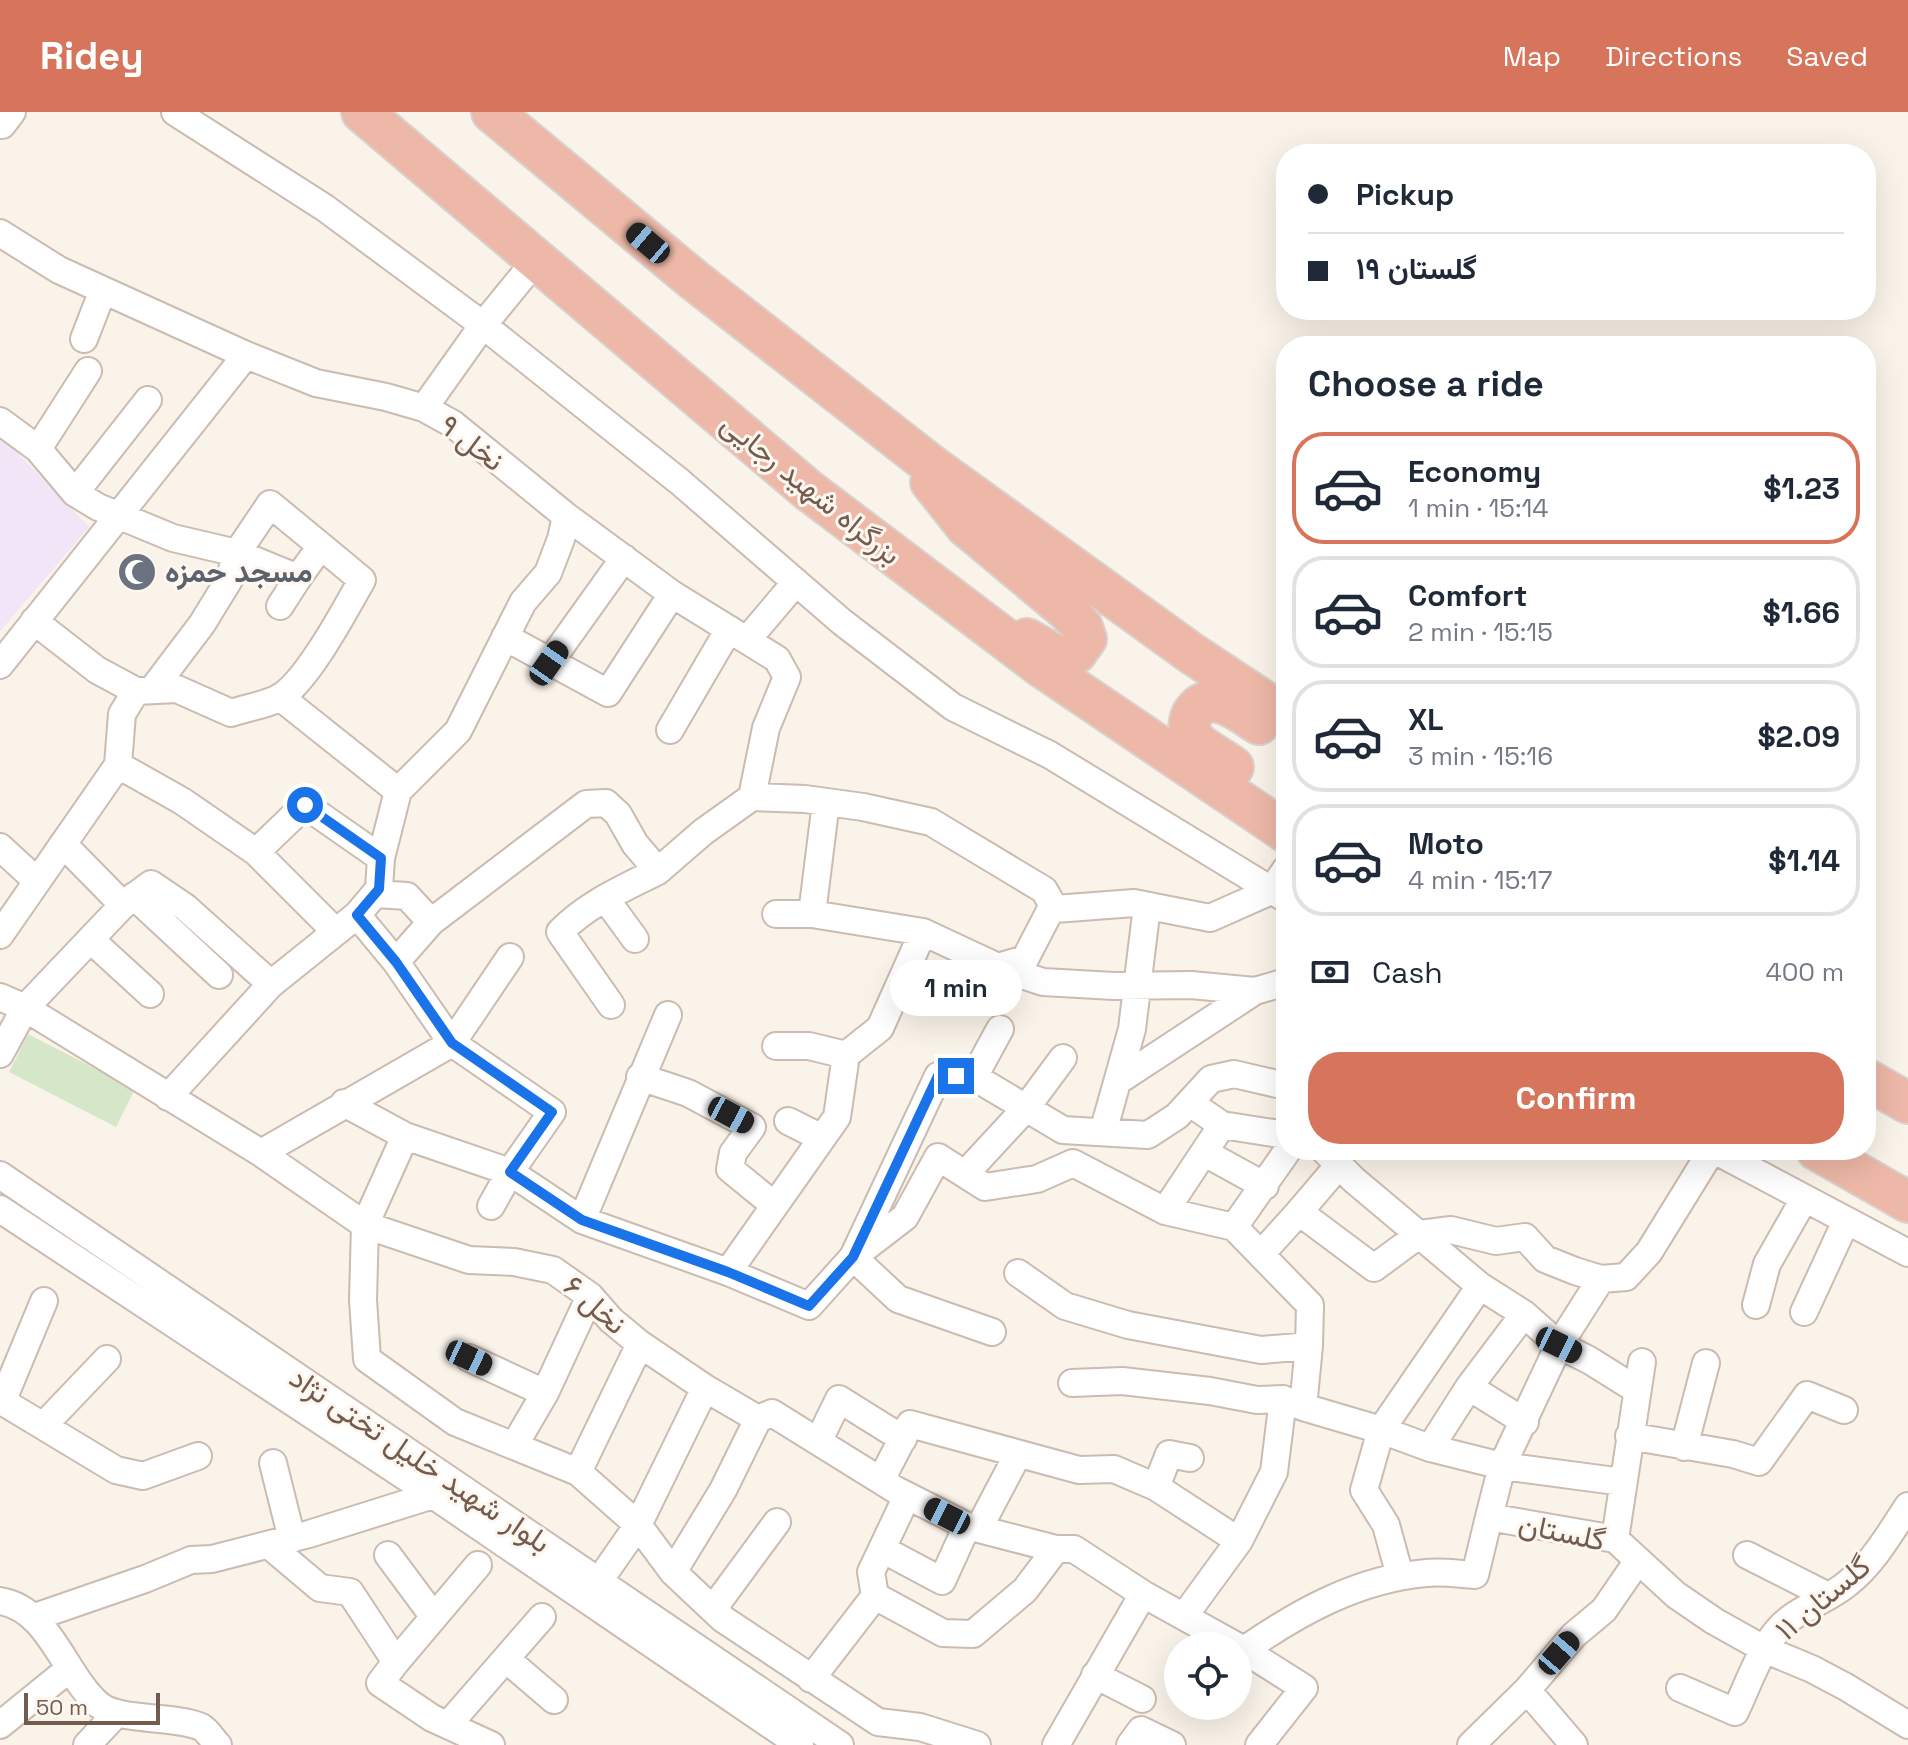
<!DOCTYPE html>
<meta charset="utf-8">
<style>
body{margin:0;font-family:"Space Grotesk",Vazirmatn,sans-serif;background:#f6f6f7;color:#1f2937;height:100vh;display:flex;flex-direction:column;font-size:30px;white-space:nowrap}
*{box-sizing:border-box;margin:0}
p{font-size:26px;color:#747a83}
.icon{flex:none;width:44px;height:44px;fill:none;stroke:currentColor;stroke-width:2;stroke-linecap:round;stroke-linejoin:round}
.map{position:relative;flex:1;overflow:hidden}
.details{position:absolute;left:1276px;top:224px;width:600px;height:824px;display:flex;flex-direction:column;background:#fff;border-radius:32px;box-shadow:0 8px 32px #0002}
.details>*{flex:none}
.hud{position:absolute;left:1276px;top:32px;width:600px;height:176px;border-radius:32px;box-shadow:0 8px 32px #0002;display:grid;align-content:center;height:176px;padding:0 32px;background:#fff}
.tools{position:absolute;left:1164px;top:1520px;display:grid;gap:16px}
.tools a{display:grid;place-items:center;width:88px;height:88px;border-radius:50%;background:#fff;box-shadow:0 8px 32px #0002;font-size:40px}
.scale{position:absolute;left:24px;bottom:20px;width:136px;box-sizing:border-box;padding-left:8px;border:4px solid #725b4f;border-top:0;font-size:22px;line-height:28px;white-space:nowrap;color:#725b4f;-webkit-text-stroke:6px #fdf7ef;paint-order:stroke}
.end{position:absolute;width:36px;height:36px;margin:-18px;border:10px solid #1a73e8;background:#fff;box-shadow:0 0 0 4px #fff}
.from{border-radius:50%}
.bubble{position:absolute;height:56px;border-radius:28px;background:#fff;box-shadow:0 8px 32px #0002;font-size:26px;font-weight:800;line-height:56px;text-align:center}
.car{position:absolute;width:24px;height:48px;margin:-24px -12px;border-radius:10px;box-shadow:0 0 6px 2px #0007;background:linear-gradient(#222 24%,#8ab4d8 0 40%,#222 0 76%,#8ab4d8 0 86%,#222 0)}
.hud b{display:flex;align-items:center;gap:28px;height:76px;font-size:30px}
.hud b+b{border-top:2px solid #e0e1e3}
.hud i{width:20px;height:20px;background:#1f2937}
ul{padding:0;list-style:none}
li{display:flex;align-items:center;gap:24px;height:112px;margin:0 16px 12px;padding:0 16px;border:4px solid #e0e1e3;border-radius:32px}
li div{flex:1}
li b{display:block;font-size:30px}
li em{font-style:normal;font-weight:800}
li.active{border-color:#d6755c}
li>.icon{width:72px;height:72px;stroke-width:1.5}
h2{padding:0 32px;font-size:36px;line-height:96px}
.pay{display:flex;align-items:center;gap:20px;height:88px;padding:0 32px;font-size:30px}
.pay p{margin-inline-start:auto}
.primary-button{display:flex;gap:16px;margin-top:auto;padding:16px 32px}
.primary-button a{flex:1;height:92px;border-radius:32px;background:#d6755c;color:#fff;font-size:32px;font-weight:800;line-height:92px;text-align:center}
header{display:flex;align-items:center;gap:48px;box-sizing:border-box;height:112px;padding:0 40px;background:#d6755c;color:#fff}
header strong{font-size:38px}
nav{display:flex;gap:44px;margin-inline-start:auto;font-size:28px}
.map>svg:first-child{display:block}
.education{fill:#f0e6f7}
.green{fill:#d6e7c9}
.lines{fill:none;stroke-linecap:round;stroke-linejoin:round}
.minor-casing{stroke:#cbbbb0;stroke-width:30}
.highway-casing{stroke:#d8d1ce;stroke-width:44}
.minor{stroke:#fff;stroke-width:26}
.highway{stroke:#edb8a7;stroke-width:40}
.route{stroke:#1a73e8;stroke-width:10}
.labels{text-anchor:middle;stroke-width:6;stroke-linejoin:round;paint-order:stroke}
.street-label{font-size:30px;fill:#725b4f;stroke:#fdf7ef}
.worship-label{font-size:30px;font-weight:bold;fill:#5b616d;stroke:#fdf7ef;text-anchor:start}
</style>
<header>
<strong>Ridey</strong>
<nav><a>Map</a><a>Directions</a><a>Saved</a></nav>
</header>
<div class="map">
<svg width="1908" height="1633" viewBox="0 0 1908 1633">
<rect width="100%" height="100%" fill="#faf3e9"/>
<!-- education -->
<path class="education" d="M0 329H6L89 415 0 519Z"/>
<!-- green -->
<path class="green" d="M28 922 135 977 116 1015 9 960Z"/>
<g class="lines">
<!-- minor casing -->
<g class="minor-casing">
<path id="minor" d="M175 0 325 96 483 213 680 370 842 510 953 595 1050 643 1286 787
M2 13 12 0
M0 121 59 158 246 243 316 271 386 285 424 296 453 312 566 404 672 482 777 547 787 565 766 616 752 685
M84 227 103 178
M424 296 483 213 537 147
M0 309 38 337 75 381 98 395 173 426 237 441 298 466 321 434 362 468C345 498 307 570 279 586 265 593 246 596 231 601L177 577 136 579 97 558 34 509
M38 337 88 259
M75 381 148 288
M280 494 298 466
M505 525 608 581 672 482
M747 528 796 470
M549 551 624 446
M0 553 246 243
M152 578 202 512 229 468 237 441 270 392 321 434
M136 579 122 602 118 653 182 689 256 740 336 820
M280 585 398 679
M670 618 729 517
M63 732 123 793
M0 735 37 769
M256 740 305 693 381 746
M376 782 407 784 431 810 586 692 606 691 618 702 635 732 658 759 703 720 752 685 805 687 863 695 931 710 1044 778 1055 797 1134 791 1210 806 1271 779 1286 757
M134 784 219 863
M605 786 635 827
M776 802H812L923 820 998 855 1043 870 1114 874 1191 873 1255 879 1286 870
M812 802 826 690
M357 803 396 850 452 931 552 1000 510 1060 491 1094
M0 823 118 653
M91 828 150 882
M396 850 431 810
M998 855 1025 847 1053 793
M0 885 25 896 261 1041 365 1113 469 1148 514 1150 553 1158 590 1184 611 1208 640 1232 705 1276 758 1307 772 1301 896 1378 967 1414 1056 1437H1074L1143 1482 1244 1538C1299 1500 1358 1467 1426 1461 1442 1459 1459 1462 1475 1463L1489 1405
M611 893 560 820C587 792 624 776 658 759
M776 934H809L846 943 880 916 923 820
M0 942 25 896 123 793 151 772 185 795 271 872
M640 965 688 981 752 1015 733 1041 730 1057 774 1093
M974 965 1000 917
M1118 969 1255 879
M168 985 271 872 357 803 379 777 381 746 398 679 458 619 523 490 548 461 561 427 566 404
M344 991 405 1024 510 1060 582 1108 728 1160 837 1005 846 943
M1190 991 1222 1013 1286 1023
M788 1009 822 1026
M1103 1020 1132 917 1147 794
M405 1024 365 1113 363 1188 367 1247 455 1310 578 1360 638 1413 673 1460 723 1507 878 1610 920 1615 977 1633
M1324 1038 1354 1068 1480 1174 1524 1202 1559 1233 1589 1248 1637 1278
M1714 1038 1908 1141
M261 1041 452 931 510 845
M1205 1041 1265 1074
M965 1062 1026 996 1063 946
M0 1063 840 1633
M0 1097 433 1383 800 1633
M1165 1099 1222 1013
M1299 1100 1339 1053
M582 1108 668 903
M1234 1115 1310 1193 1309 1234 1303 1295 1381 1318 1430 1336 1502 1354 1489 1405 1615 1427 1676 1483 1714 1509 1764 1537 1812 1557 1846 1575 1908 1613
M1261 1142 1299 1100 1374 1156 1420 1122 1451 1118 1496 1129 1525 1125 1545 1147 1575 1159 1601 1167 1626 1165 1649 1140 1712 1038
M728 1160 809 1194 853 1145 938 964 974 965 1063 1018 1148 1023 1177 1004 1211 967 1234 962 1286 974
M1018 1161 1065 1194 1128 1213 1261 1238 1309 1234
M1601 1167 1559 1233 1502 1354 1623 1370
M1756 1193 1767 1152 1804 1087
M1804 1200 1846 1109
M992 1220 898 1187 853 1145 905 1105 938 1045 985 1075 1037 1067 1073 1051 1165 1099 1234 1115 1288 1038
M469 1246 545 1281
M1072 1271 1122 1269 1210 1279 1257 1288 1283 1287 1303 1295
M1469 1275 1525 1310
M0 1288 116 1358 143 1364 198 1344
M2 1290 44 1189
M43 1314 107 1247
M1629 1324 1733 1342 1759 1350 1807 1283 1844 1298
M819 1328 839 1287 903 1327
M514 1334 545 1281 590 1184
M1684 1335 1706 1251
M1430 1336 1469 1275 1524 1202
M273 1351 292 1427
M578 1360 640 1232
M881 1368 910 1312 1079 1358 1114 1357 1156 1375
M979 1416 1018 1342
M1615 1427 1642 1250
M1239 1429 1274 1360 1283 1287
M269 1433 320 1476 350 1480 396 1550 380 1571 432 1606 491 1633
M882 1437 942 1469 967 1414
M388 1443 434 1505
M1747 1443 1828 1484
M673 1460 723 1378 758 1307
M1400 1464 1386 1413 1364 1378 1381 1318 1480 1174
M599 1469 638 1413 705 1276
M875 1484 943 1521 973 1522 1025 1478 1056 1437
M0 1489C49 1496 64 1563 99 1593 120 1610 174 1603 201 1615 207 1618 213 1628 218 1633
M713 1497 777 1410
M1185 1503 1239 1429 1156 1375 1169 1342 1190 1346
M35 1505 145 1467 191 1448 212 1447 309 1422 433 1383
M1244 1538 1304 1576 1259 1633
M506 1547 554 1588
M396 1550 478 1453
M1095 1563 1142 1587
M811 1567 875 1484 871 1460 907 1384
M1680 1576 1735 1600C1748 1573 1758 1542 1777 1519 1796 1496 1826 1490 1848 1471 1874 1450 1890 1421 1908 1394
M1527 1578 1574 1633
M0 1613 69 1557
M448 1613 542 1505
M87 1633 117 1601
M1056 1633 1143 1482
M1130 1633 1141 1618 1172 1633
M1471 1633 1527 1578 1574 1523 1604 1498 1637 1450"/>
</g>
<!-- highway casing -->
<g class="highway-casing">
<path id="highway" d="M362 0 808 378 1042 555 1286 720
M492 0 694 168 932 354 1191 541 1286 604
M931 370 966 414 1069 500 1082 515 1086 527 1076 541 1060 546 1027 527
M1233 655C1221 646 1201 637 1192 625 1188 617 1189 608 1193 601 1210 574 1241 601 1259 612
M1866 967 1908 991
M1817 1038 1908 1090"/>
</g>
<!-- minor -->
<use href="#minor" class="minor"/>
<!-- highway -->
<use href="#highway" class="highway"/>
</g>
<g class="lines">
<!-- route -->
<path class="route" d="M305 693 381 746 379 777 357 803 396 850 452 931 552 1000 510 1060 582 1108 728 1160 809 1194 853 1145 938 964H956"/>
</g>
<!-- icons -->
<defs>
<g id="mosque-disc" transform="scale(2)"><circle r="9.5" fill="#6b7280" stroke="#fdf7ef"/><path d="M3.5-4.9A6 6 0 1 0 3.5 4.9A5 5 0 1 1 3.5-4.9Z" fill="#fff"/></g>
</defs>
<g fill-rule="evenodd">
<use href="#mosque-disc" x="137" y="460"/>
</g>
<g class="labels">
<!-- street labels -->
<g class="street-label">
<text transform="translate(472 331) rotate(37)" y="10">نخل ۹</text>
<text transform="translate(811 377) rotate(39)" y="10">بزرگراه شهید رجایی</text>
<text transform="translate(595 1193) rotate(41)" y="10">نخل ۶</text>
<text transform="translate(420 1348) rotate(34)" y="10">بلوار شهید خلیل تختی نژاد</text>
<text transform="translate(1562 1420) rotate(12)" y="10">گلستان</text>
<text transform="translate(1823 1486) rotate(-40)" y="10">گلستان ۱۱</text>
</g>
<!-- worship labels -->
<g class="worship-label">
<text x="165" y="470">مسجد حمزه</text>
</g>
</g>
</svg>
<div class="tools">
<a><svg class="icon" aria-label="locate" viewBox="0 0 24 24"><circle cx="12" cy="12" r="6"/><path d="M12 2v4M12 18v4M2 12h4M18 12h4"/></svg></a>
</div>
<div class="scale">50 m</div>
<i class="end from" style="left:305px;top:693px"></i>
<i class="end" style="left:956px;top:964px"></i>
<div class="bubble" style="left:890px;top:848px;width:132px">1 min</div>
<i class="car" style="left:648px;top:131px;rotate:310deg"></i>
<i class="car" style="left:549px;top:551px;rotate:35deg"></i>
<i class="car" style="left:731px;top:1003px;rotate:118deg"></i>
<i class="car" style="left:1559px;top:1233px;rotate:116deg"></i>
<i class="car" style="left:469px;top:1246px;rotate:115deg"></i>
<i class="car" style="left:947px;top:1404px;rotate:297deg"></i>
<i class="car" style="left:1559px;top:1541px;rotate:41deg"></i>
<div class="hud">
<b><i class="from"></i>Pickup</b>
<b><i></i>گلستان ۱۹</b>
</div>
<section class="details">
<h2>Choose a ride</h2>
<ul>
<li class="active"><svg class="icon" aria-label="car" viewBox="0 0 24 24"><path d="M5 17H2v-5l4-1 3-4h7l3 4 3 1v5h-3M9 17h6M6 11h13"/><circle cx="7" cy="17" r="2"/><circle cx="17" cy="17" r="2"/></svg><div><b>Economy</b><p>1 min · 15:14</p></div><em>$1.23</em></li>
<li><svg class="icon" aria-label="car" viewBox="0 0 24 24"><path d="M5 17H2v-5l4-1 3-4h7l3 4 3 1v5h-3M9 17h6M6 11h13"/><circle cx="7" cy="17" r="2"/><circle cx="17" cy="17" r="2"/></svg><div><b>Comfort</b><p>2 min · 15:15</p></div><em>$1.66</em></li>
<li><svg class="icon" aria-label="car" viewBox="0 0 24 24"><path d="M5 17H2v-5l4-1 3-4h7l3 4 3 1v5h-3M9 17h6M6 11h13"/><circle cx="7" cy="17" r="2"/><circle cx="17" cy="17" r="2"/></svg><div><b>XL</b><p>3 min · 15:16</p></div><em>$2.09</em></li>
<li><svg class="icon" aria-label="car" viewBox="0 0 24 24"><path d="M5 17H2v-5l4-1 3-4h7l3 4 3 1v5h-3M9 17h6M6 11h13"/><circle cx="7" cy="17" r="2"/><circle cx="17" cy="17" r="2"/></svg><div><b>Moto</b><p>4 min · 15:17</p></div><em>$1.14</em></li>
</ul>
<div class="pay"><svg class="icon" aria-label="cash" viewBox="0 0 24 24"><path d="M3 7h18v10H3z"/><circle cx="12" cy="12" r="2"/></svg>Cash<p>400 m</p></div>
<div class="primary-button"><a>Confirm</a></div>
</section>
</div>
